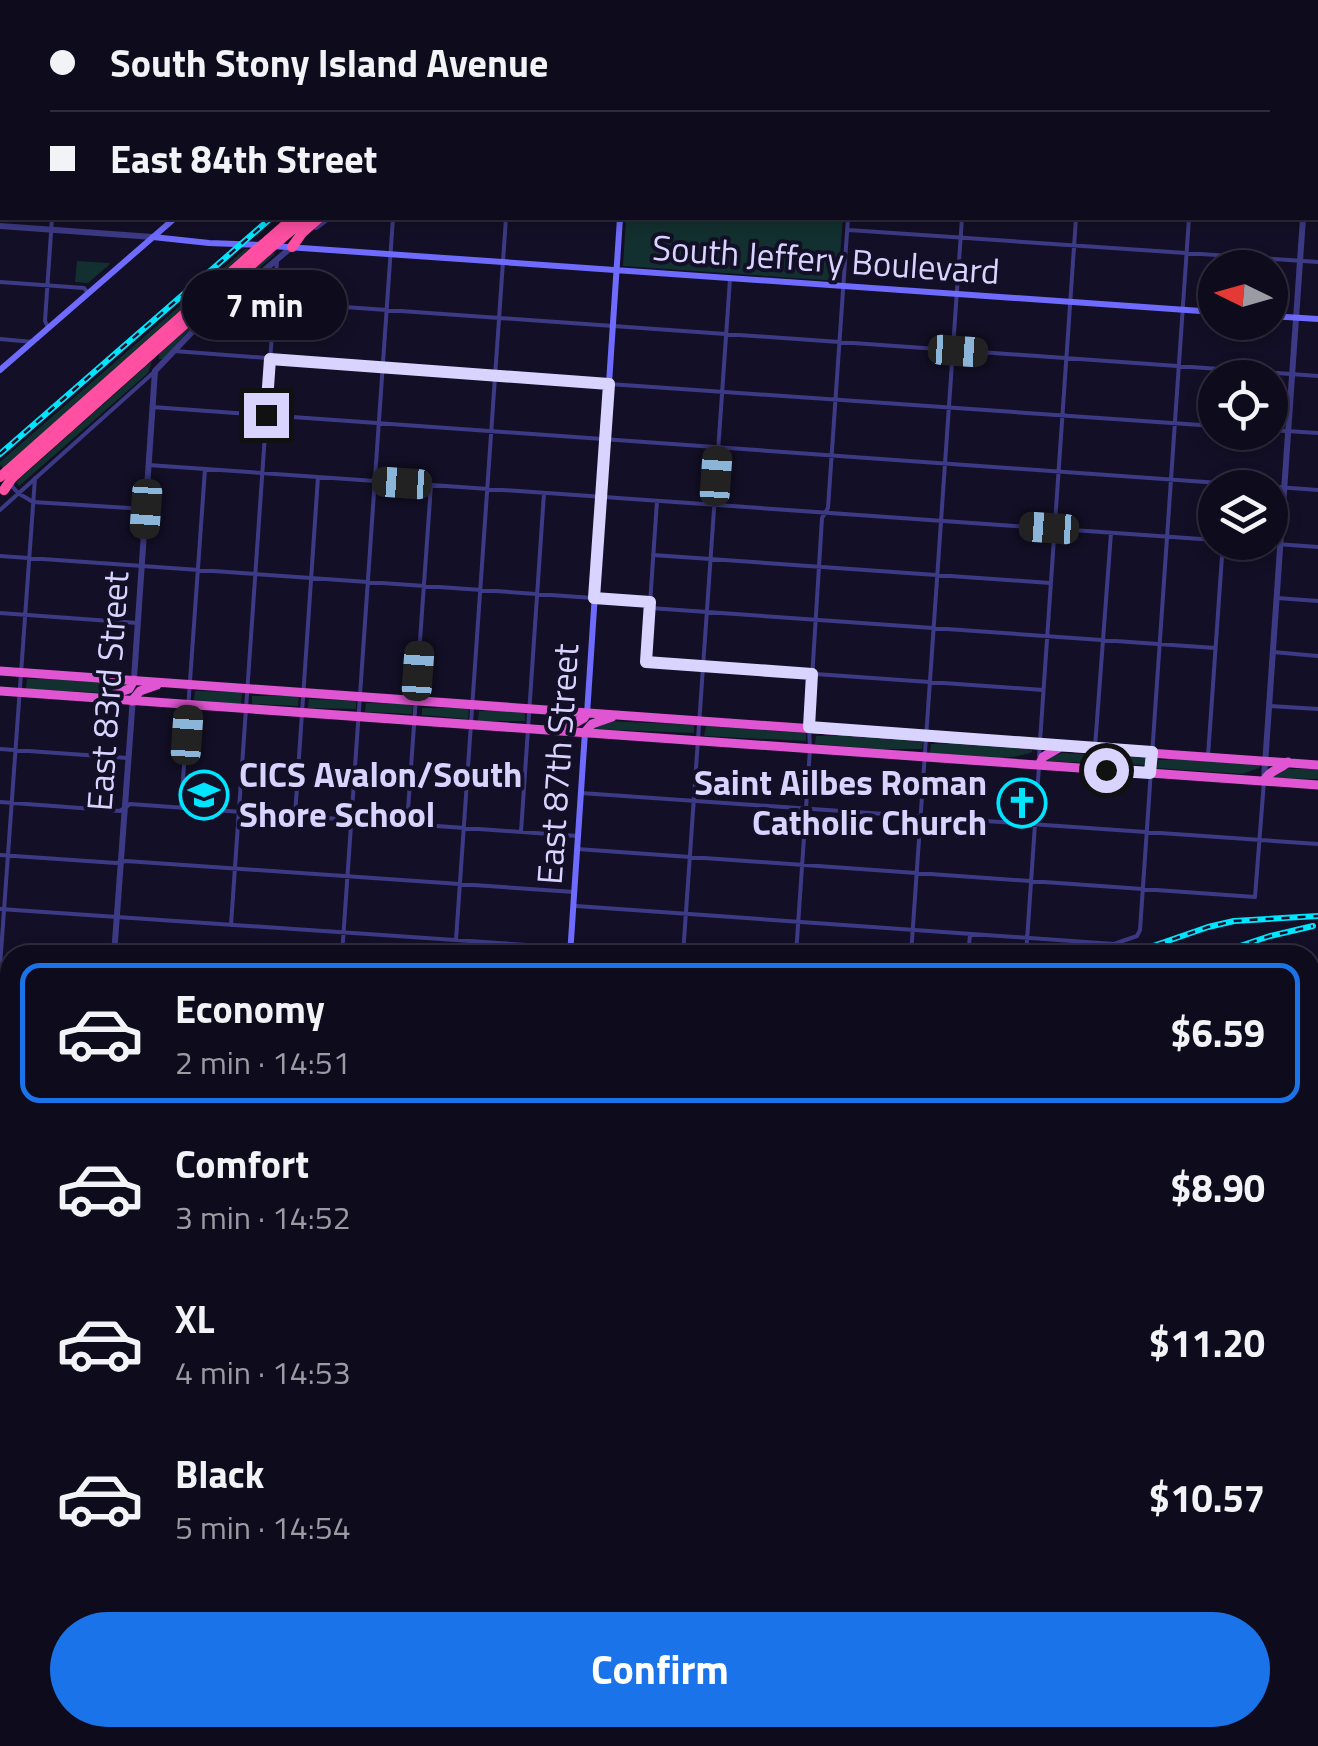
<!DOCTYPE html>
<meta charset="utf-8">
<style>
body{margin:0;font-family:"Titillium Web",sans-serif;background:#1c1929;color:#f1f3f6;height:100vh;display:flex;flex-direction:column;font-size:38px;white-space:nowrap}
*{box-sizing:border-box;margin:0}
p{font-size:32px;color:#9b9ba3}
.icon{flex:none;width:55px;height:55px;fill:none;stroke:currentColor;stroke-width:2;stroke-linecap:round;stroke-linejoin:round}
.map{position:relative;flex:1;overflow:hidden}
.sheet{position:absolute;left:0px;top:945px;width:1320px;height:802px;display:flex;flex-direction:column;background:#0e0b1c;border-radius:30px 30px 0 0;box-shadow:0 5px 15px #0003,0 0 0 2px #2e2b3b}
.sheet>*{flex:none}
.top-card{position:absolute;left:0px;top:0px;width:1320px;height:220px;box-shadow:0 5px 15px #0003,0 0 0 2px #2e2b3b;display:grid;align-content:center;height:220px;padding:0 50px;background:#0e0b1c}
.needle{width:65px;rotate:275deg}
.fabs{position:absolute;left:1198px;top:250px;display:grid;gap:20px}
.fabs a{display:grid;place-items:center;width:90px;height:90px;border-radius:50%;background:#0e0b1c;box-shadow:0 5px 15px #0003,0 0 0 2px #2e2b3b;font-size:50px}
.end{position:absolute;width:45px;height:45px;margin:-22px;border:12px solid #d9d4ff;background:#111;box-shadow:0 0 0 5px #111}
.from{border-radius:50%}
.bubble{position:absolute;height:70px;border-radius:35px;background:#0e0b1c;box-shadow:0 5px 15px #0003,0 0 0 2px #2e2b3b;font-size:32px;font-weight:700;line-height:70px;text-align:center}
.car{position:absolute;width:30px;height:60px;margin:-30px -15px;border-radius:12px;box-shadow:0 0 8px 2px #0007;background:linear-gradient(#222 24%,#8ab4d8 0 40%,#222 0 76%,#8ab4d8 0 86%,#222 0)}
.top-card b{display:flex;align-items:center;gap:35px;height:95px;font-size:38px}
.top-card b+b{border-top:2px solid #2e2b3b}
.top-card i{width:25px;height:25px;background:#f1f3f6}
ul{padding:18px 0 0;list-style:none}
li{display:flex;align-items:center;gap:30px;height:140px;margin:0 20px 15px;padding:0 30px;border:5px solid transparent;border-radius:20px}
li div{flex:1}
li b{display:block;font-size:38px}
li em{font-style:normal;font-weight:700}
li.selected{border-color:#1a73e8}
li>.icon{width:90px;height:90px;stroke-width:1.5}
.button{display:flex;gap:20px;margin-top:auto;padding:20px 50px}
.button a{flex:1;height:115px;border-radius:60px;background:#1a73e8;color:#fff;font-size:40px;font-weight:700;line-height:115px;text-align:center}
.map>svg:first-child{display:block}
.green{fill:#12302f}
.lines{fill:none;stroke-linecap:round;stroke-linejoin:round}
.minor{stroke:#3d3a85;stroke-width:4}
.tertiary{stroke:#3d3a85;stroke-width:6}
.secondary{stroke:#6f6bff;stroke-width:6}
.trunk{stroke:#e055d1;stroke-width:9}
.motorway{stroke:#ff4fa3;stroke-width:10}
.rail-casing{stroke:#00e5ff;stroke-width:6}
.rail{stroke:#130f26;stroke-width:2.5;stroke-dasharray:8;stroke-linecap:butt}
.motorway-bridge{stroke:#ff4fa3;stroke-width:10}
.route{stroke:#d9d4ff;stroke-width:12}
.labels{text-anchor:middle;stroke-width:8;stroke-linejoin:round;paint-order:stroke}
.street-label{font-size:35px;fill:#d9d4ff;stroke:#130f26}
.poi-label{font-size:35px;font-weight:bold;fill:#d9d4ff;stroke:#130f26;text-anchor:start}
</style>
<div class="map">
<svg width="1318" height="1746" viewBox="0 0 1318 1746">
<rect width="100%" height="100%" fill="#130f26"/>
<!-- green -->
<path class="green" d="M626 218H843L838 281 623 266Z
M245 249H249L30 444 3 468 0 465V462Z
M273 252 275 254 190 329 163 359H159V354Z
M77 261 109 263 110 264 88 283 75 282Z
M152 361 148 373 19 486 16 482Z
M27 679H49L127 684V687L104 693 26 689Z
M195 691 242 692 241 704 194 700Z
M252 696H299L298 706 252 704Z
M309 699 356 701V709L308 708Z
M366 703 413 704 412 714 365 712Z
M422 708H469L468 719 422 715Z
M479 711H525V721H478Z
M607 721 694 725V733L593 729V725Z
M706 726 806 733V741L704 736Z
M843 735 923 741 922 749H880L815 744 816 736Z
M956 743 1032 749V752C1001 764 963 756 930 754L931 744Z
M1062 753 1147 757V765L1046 761V759Z
M1180 759 1260 765 1259 768 1242 774 1157 768 1158 760Z
M1286 769H1318V779L1273 778V774Z
M1310 1346H1318V1439L1310 1438Z
M386 1738 464 1741V1746H375Z"/>
<g class="lines">
<!-- minor -->
<path class="minor" d="M30 0 65 2
M508 0 510 2
M513 0 515 2
M809 0 846 2
M294 2V0
M409 2V0
M749 2V0
M863 2V0
M976 2 977 0
M1090 2 1091 0
M1204 2 1205 0
M1262 2V0
M0 55H2
M0 112H2
M0 169H2
M849 230 1318 262
M0 282 84 288 88 293
M274 302 1318 376
M48 327 45 321 52 218
M0 339 33 342
M174 351 609 384 1215 426
M152 407 1318 490
M1270 430 1318 433
M148 465 1215 540
M11 485 18 493 33 502 145 509
M657 501 646 662 1043 690
M0 510 153 373
M1250 542 1318 547
M653 555 1050 583
M0 556 650 602
M1277 598 1318 601
M650 608 1215 648
M0 613 138 623
M1273 652 1318 656
M1269 706 1318 709
M1095 747 1111 533
M0 749 128 758
M1039 756 1076 218
M1208 756 1223 542
M581 793 1318 844
M0 802 120 811 130 804 577 836
M181 808 205 469
M295 816 318 477
M407 824 431 485
M521 832 544 493
M577 849 1255 897 1264 781
M0 855 116 863 126 861 574 892
M576 906 1114 944 1137 936 1140 930 1189 218
M0 909 571 948
M231 925 277 261
M456 940 506 218
M342 955 393 218
M683 955 730 279
M796 955 810 749 809 727 822 518 828 508 848 218
M911 955 962 218
M968 955 970 935
M1026 955 1039 766
M10 967 0 966 35 478
M0 1022 10 1023
M1310 1055 1318 1052
M0 1079 10 1080
M1310 1114 1318 1115
M0 1136 10 1137
M1310 1171H1318
M1310 1284H1318
M0 1302 10 1303
M1310 1341 1318 1342
M0 1362H10
M0 1418 10 1419
M0 1475 10 1476
M0 1532H10
M0 1648H10
M0 1704 10 1705
M516 1739 621 1746
M117 1746V1738
M175 1746V1738
M287 1746 288 1738
M629 1746 630 1738
M686 1746 687 1738
M743 1746 744 1738
M800 1746 801 1738
M857 1746 858 1738
M914 1746V1738
M971 1746 972 1738
M1028 1746 1029 1738
M1084 1746 1085 1738
M1142 1746V1738
M1268 1746 1274 1738"/>
<!-- tertiary -->
<path class="tertiary" d="M579 2 582 0
M1318 13V6
M0 226 153 237
M316 227 328 218
M134 679 155 371 194 330 294 245
M1264 779 1303 218
M114 955 133 697
M1310 1228H1318
M58 1746 59 1738
M1199 1746V1738"/>
<!-- secondary -->
<path class="secondary" d="M181 2V0
M422 2 425 0
M635 2V0
M153 237 209 243 261 245
M273 246 1215 312
M1270 316 1318 319
M0 370 175 218
M587 714 620 218
M570 955 585 732
M0 1591 10 1592
M1310 1680 1318 1681
M515 1746 516 1738"/>
<!-- trunk -->
<path class="trunk" d="M0 671 1318 765
M0 691 1318 785
M108 696 129 689 134 680
M132 701 140 691 157 685
M561 731 584 718 587 713
M585 732 592 724 612 717
M1039 765 1043 757 1062 746
M1264 781C1269 770 1280 770 1288 762"/>
<!-- motorway -->
<path class="motorway" d="M546 2 549 0
M559 2 562 0
M268 240 293 218
M280 240 306 218
M292 247 302 233 319 218
M7 471 256 250
M12 478 267 251"/>
<!-- rail casing -->
<g class="rail-casing">
<path id="rail" d="M517 2 520 0
M0 454 271 218
M1234 948 1270 936 1313 926
M1127 955 1208 927 1234 921 1318 916
M0 1266 10 1269
M0 1286 10 1289
M1310 1595 1318 1592
M1310 1615 1318 1617
M1306 1746 1318 1725"/>
</g>
<!-- rail -->
<use href="#rail" class="rail"/>
<!-- motorway-bridge -->
<path class="motorway-bridge" d="M256 250 268 240
M267 251 280 240
M0 477 7 471
M4 490 12 478"/>
</g>
<g class="lines">
<!-- route -->
<path class="route" d="M266 415 270 359 609 384 594 598 650 602 646 662 812 674 809 727 1152 752 1150 773 1106 770"/>
</g>
<!-- icons -->
<defs>
<g id="school-ring" transform="scale(2.5)"><circle r="9.5" fill="#130f26" stroke="#00e5ff" stroke-width="1.5"/><path d="M0-5L7-2L0 1L-7-2ZM-4 1L0 2.5L4 1V4Q0 6-4 4Z" fill="#00e5ff"/></g>
<g id="church-ring" transform="scale(2.5)"><circle r="9.5" fill="#130f26" stroke="#00e5ff" stroke-width="1.5"/><path d="M-1.2-6h2.4v3.5h3.3v2.4h-3.3V6h-2.4V-.1h-3.3v-2.4h3.3Z" fill="#00e5ff"/></g>
</defs>
<g fill-rule="evenodd">
<use href="#school-ring" x="204" y="795"/>
<use href="#church-ring" x="1022" y="803"/>
</g>
<g class="labels">
<!-- street labels -->
<g class="street-label">
<text transform="translate(826 260) rotate(4)" y="12">South Jeffery Boulevard</text>
<text transform="translate(108 691) rotate(-86)" y="12">East 83rd Street</text>
<text transform="translate(558 764) rotate(-86)" y="12">East 87th Street</text>
</g>
<!-- poi labels -->
<g class="poi-label">
<text x="239" y="787">CICS Avalon/South<tspan x="239" dy="40">Shore School</tspan></text>
<text x="987" y="795" text-anchor="end">Saint Ailbes Roman<tspan x="987" dy="40">Catholic Church</tspan></text>
</g>
</g>
</svg>
<div class="fabs">
<a><svg class="needle" viewBox="-14 -14 28 28"><path d="M0-13l5 13h-10z" fill="#e53935"/><path d="M0 13l5-13h-10z" fill="#9b9ba3"/></svg></a>
<a><svg class="icon" aria-label="locate" viewBox="0 0 24 24"><circle cx="12" cy="12" r="6"/><path d="M12 2v4M12 18v4M2 12h4M18 12h4"/></svg></a>
<a><svg class="icon" aria-label="layers" viewBox="0 0 24 24"><path d="M12 4l9 5-9 5-9-5zM3 14l9 5 9-5"/></svg></a>
</div>
<i class="end from" style="left:1106px;top:770px"></i>
<i class="end" style="left:266px;top:415px"></i>
<div class="bubble" style="left:182px;top:270px;width:165px">7 min</div>
<i class="car" style="left:958px;top:351px;rotate:94deg"></i>
<i class="car" style="left:716px;top:476px;rotate:4deg"></i>
<i class="car" style="left:402px;top:483px;rotate:274deg"></i>
<i class="car" style="left:146px;top:509px;rotate:184deg"></i>
<i class="car" style="left:1049px;top:528px;rotate:274deg"></i>
<i class="car" style="left:418px;top:671px;rotate:4deg"></i>
<i class="car" style="left:187px;top:735px;rotate:4deg"></i>
<div class="top-card">
<b><i class="from"></i>South Stony Island Avenue</b>
<b><i></i>East 84th Street</b>
</div>
<section class="sheet">
<ul>
<li class="selected"><svg class="icon" aria-label="car" viewBox="0 0 24 24"><path d="M5 17H2v-5l4-1 3-4h7l3 4 3 1v5h-3M9 17h6M6 11h13"/><circle cx="7" cy="17" r="2"/><circle cx="17" cy="17" r="2"/></svg><div><b>Economy</b><p>2 min · 14:51</p></div><em>$6.59</em></li>
<li><svg class="icon" aria-label="car" viewBox="0 0 24 24"><path d="M5 17H2v-5l4-1 3-4h7l3 4 3 1v5h-3M9 17h6M6 11h13"/><circle cx="7" cy="17" r="2"/><circle cx="17" cy="17" r="2"/></svg><div><b>Comfort</b><p>3 min · 14:52</p></div><em>$8.90</em></li>
<li><svg class="icon" aria-label="car" viewBox="0 0 24 24"><path d="M5 17H2v-5l4-1 3-4h7l3 4 3 1v5h-3M9 17h6M6 11h13"/><circle cx="7" cy="17" r="2"/><circle cx="17" cy="17" r="2"/></svg><div><b>XL</b><p>4 min · 14:53</p></div><em>$11.20</em></li>
<li><svg class="icon" aria-label="car" viewBox="0 0 24 24"><path d="M5 17H2v-5l4-1 3-4h7l3 4 3 1v5h-3M9 17h6M6 11h13"/><circle cx="7" cy="17" r="2"/><circle cx="17" cy="17" r="2"/></svg><div><b>Black</b><p>5 min · 14:54</p></div><em>$10.57</em></li>
</ul>
<div class="button"><a>Confirm</a></div>
</section>
</div>
